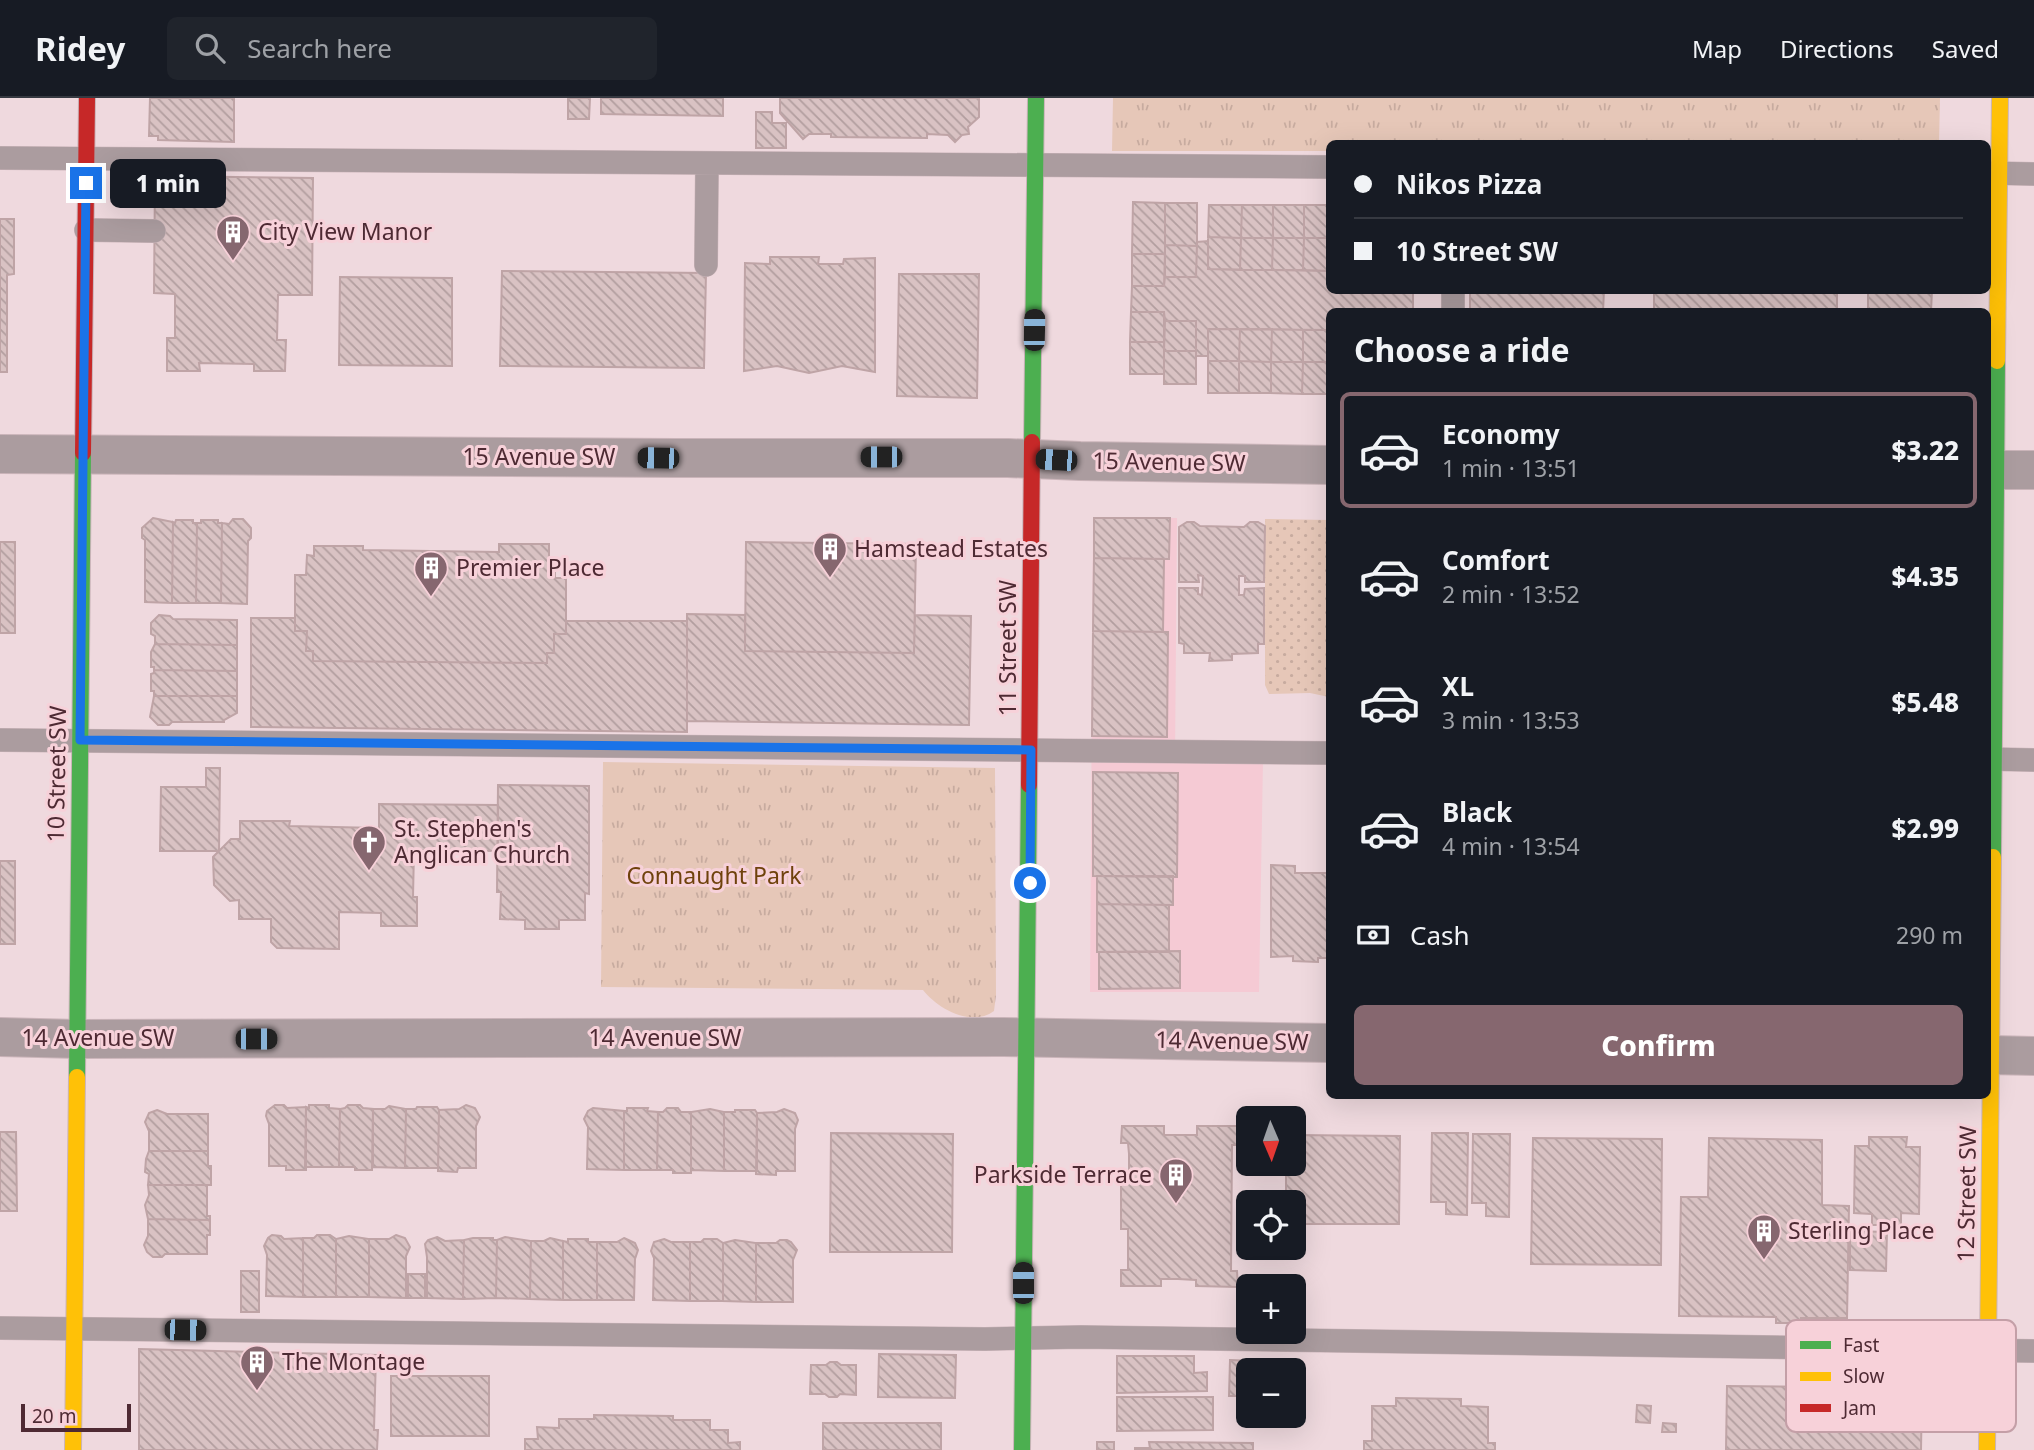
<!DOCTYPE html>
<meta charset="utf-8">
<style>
body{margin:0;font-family:"Noto Sans",sans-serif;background:#20242c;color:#f1f3f6;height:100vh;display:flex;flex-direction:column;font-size:26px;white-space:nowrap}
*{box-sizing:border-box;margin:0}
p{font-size:23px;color:#9ea1a6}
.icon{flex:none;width:38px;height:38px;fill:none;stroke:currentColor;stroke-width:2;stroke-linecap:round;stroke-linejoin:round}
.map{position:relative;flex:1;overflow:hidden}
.drawer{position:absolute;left:1326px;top:210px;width:665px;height:791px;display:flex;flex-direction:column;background:#171b24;border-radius:10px;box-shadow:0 7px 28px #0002}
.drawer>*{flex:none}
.banner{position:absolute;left:1326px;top:42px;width:665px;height:154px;border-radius:10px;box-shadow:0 7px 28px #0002;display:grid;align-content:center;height:154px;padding:0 28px;background:#171b24}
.needle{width:46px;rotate:178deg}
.buttons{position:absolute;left:1236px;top:1008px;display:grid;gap:14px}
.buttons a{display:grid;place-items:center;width:70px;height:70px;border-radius:10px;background:#171b24;box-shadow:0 7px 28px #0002;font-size:35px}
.scale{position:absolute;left:21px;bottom:18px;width:110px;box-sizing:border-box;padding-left:7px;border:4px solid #4e2a33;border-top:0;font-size:19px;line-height:24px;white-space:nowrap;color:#4e2a33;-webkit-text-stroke:5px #f7d1d9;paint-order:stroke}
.end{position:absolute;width:32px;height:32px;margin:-16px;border:9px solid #1a73e8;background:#fff;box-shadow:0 0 0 4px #fff}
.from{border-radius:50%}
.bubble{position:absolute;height:49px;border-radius:10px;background:#171b24;box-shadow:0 7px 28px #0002;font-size:23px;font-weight:800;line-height:49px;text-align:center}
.car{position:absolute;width:21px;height:42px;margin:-21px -10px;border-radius:9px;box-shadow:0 0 5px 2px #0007;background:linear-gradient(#222 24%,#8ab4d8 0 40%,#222 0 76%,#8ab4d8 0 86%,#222 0)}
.banner b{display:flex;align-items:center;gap:24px;height:66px;font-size:26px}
.banner b+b{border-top:2px solid #363941}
.banner i{width:18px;height:18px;background:#f1f3f6}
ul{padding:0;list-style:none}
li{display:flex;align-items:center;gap:21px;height:116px;margin:0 14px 10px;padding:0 14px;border:4px solid transparent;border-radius:10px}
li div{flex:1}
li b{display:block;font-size:26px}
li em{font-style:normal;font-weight:800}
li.current{border-color:#86676f}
li>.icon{width:63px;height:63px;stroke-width:1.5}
h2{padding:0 28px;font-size:32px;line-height:84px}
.pay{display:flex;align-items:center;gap:18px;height:77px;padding:0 28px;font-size:26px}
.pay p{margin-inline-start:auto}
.action{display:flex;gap:14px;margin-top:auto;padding:14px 28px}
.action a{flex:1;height:80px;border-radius:10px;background:#86676f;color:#fff;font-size:28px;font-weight:800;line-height:80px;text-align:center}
header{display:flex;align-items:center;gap:42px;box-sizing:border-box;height:98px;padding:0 35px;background:#171b24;border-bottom:2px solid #363941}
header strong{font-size:33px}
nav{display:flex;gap:38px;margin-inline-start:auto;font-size:24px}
.search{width:490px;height:63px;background:#20242c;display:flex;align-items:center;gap:18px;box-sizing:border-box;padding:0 24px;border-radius:10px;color:#9ea1a6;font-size:26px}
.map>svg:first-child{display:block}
.built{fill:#f5cad4}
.grass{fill:url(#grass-dots)}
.park{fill:url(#park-tufts)}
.building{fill:url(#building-back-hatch);stroke:#bfa4a6;stroke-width:2}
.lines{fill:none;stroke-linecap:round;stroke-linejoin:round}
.lane-casing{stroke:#cab4b9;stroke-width:24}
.street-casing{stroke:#cab4b9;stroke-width:40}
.fast-casing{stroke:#cab4b9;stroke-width:18}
.slow-casing{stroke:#cab4b9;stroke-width:18}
.jam-casing{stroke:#cab4b9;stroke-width:18}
.lane{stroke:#ab9c9f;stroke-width:23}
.street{stroke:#ab9c9f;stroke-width:38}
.fast{stroke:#4caf50;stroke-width:16}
.slow{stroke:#ffc107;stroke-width:16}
.jam{stroke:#c62828;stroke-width:16}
.route{stroke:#1a73e8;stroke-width:9}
.labels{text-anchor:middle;stroke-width:6;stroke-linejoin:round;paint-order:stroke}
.poi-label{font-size:23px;fill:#4e2a33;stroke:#f7d1d9;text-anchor:start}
.street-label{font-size:23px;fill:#4e2a33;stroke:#f7d1d9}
.park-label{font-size:23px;fill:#6f420c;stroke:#f7d1d9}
.key{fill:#f7d1d9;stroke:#c49fa7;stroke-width:2}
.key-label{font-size:19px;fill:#4e2a33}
</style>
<header>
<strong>Ridey</strong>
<div class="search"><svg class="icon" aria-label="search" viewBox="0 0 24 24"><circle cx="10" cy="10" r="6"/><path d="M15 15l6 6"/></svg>Search here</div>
<nav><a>Map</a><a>Directions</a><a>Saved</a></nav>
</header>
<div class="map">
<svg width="2034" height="1352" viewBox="0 0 2034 1352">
<defs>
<pattern id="grass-dots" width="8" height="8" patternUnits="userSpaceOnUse" patternTransform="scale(1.75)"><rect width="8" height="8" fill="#e6c7b8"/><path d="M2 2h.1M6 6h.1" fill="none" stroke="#c7ab9f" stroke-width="1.8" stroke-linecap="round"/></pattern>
<pattern id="park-tufts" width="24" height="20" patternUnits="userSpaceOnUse" patternTransform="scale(1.75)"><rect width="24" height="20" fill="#e6c7b8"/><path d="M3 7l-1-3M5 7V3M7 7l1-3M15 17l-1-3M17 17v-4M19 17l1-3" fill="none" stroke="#c7ab9f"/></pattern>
<pattern id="building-back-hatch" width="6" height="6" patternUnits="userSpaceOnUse" patternTransform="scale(1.75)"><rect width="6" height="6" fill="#d9c2c3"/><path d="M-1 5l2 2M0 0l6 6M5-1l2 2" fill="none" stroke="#b29e9f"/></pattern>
</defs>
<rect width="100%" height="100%" fill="#efd9de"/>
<!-- built -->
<path class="built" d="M1093 419 1177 420 1175 661 1263 662 1259 894H1090Z"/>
<!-- grass -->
<path class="grass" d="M1265 421 1330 422 1329 599 1310 595 1269 596 1265 587Z"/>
<!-- park -->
<path class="park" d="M1113 0H1940L1939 45 1330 46V53H1112Z
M603 664 995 670 996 897 994 913C971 930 937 910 923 892L601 889Z"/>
<!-- building -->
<path class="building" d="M150 0H234V44L158 42V38H149Z
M568 0H590L589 21H568Z
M601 0H723V18L601 16Z
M780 0H979V19L968 29 969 36 962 37 955 44 948 37 927 36V40L831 39V36H809L803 41 780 15Z
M756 14H772V25H786V50H756Z
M155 78 313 80 312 197H278L277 242H286L285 273H254V266L199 265 200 273H167V240H175V196L154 195Z
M1133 104 1165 105V156H1132Z
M1165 105H1197V148L1165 147Z
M1209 107H1242L1241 140 1208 139Z
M1242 107H1273V140H1241Z
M1273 107H1304V140H1273Z
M1304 107H1330V140H1304Z
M0 121H14V176L7 177V274H0Z
M1208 139 1241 140 1240 172 1208 171Z
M1241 140H1273L1272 172H1240Z
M1273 140H1304L1303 172H1272Z
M1304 140H1330V173L1303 172Z
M1208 143V171L1330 173V192H1413V214H1330V232L1208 231V258H1196V223H1165L1164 214H1131L1132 188H1164L1165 179H1196L1197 144Z
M1165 147 1197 148 1196 179H1165Z
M1132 156H1165L1164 188H1132Z
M770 159H819L818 166H843L844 161 875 160V274L842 268 809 275 777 268 744 273 745 165 770 166Z
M502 173 706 175 704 270 500 268Z
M899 176H979L977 300 897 298Z
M340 179 452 180V268L339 267Z
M1470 192H1604L1603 214H1470Z
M1654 192H1837V214H1654Z
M1868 192H1932L1931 214H1868Z
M1131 214H1164V244H1130Z
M1165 223H1196V253H1164Z
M1208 231H1240L1239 263H1208Z
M1240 231H1272L1271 264 1239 263Z
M1272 231 1303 232V264H1271Z
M1303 232H1330V264H1303Z
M1130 244H1164V276H1130Z
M1164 253H1196V286H1164Z
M1208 263H1239V295H1208Z
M1239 263 1271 264V295H1239Z
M1271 264H1303L1302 296 1271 295Z
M1303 264H1330V296H1302Z
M153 420 173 424 172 505 145 504V442L142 440V430Z
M1094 420H1170L1169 461 1094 460Z
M233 421H243L251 430V440L248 443 247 506 221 505 222 425 229 426Z
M176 422H193V425H197L196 505H172L173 424 175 425Z
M201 422H218V425H222L221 505H196L197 425H201Z
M1187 424H1194L1200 428 1244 429 1250 424H1258L1265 428 1264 484H1245V478H1239V497H1244L1245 491 1264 490V546H1258V555L1232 556V562L1209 563 1210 555H1184V546L1179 545V490H1198V496L1202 497 1203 478 1198 477 1199 484H1179V429Z
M0 444H15V535H0Z
M746 444 916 446 914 555 745 553Z
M499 446H549V459L555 460V480H566V536H554V555H547V565L313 563V553H306L307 533H295V477H306L307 457 314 458V448H363V452L499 454Z
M1094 460 1164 461 1163 534 1093 533Z
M687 516 745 517V553L914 555 915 517 971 518 969 627 687 623Z
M159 517 170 518 173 521 237 522V547L155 546V538L151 536V525Z
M251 520H295V533H307L306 553H313V563L547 565V555H554V536H566V523H687V634L251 629Z
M1093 533 1168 534 1167 639 1092 638Z
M155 546 237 547V573L154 572V569H151V554Z
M154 572 237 573V598H154V593H151V576L154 575Z
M154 598H237V615L224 622V624H172L169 627H158L150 619Z
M206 670H220L219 753H160L161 689H206Z
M1093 674 1178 675 1177 779 1093 778Z
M498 687 589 688V796L585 795V822H559V831H525V822L500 821 501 794H497Z
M379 706 498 707V753L414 752 413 799H417V828H381V815L339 814V851L277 850 271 844V821H239V802L230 803 214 787 213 759 231 741H240V723H290L289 728 379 730Z
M0 763H15V846H0Z
M1271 767 1295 768V775H1330V860H1318V864L1293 863V858L1271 859Z
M1097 778H1173V807L1097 806Z
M1097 806 1169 807V854H1097Z
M1180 853V890L1099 891V854Z
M275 1007H284L287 1010 306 1009V1072H286V1068H269V1026L266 1018 267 1013Z
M309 1007H329V1010L340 1011 339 1069H305L306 1009 309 1010Z
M348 1007H360L363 1010 373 1011 372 1072H355V1069H339L340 1011 345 1010Z
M466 1007 475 1010 480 1019 476 1028V1070H458L457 1074 438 1073 439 1012 459 1011Z
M389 1008 406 1011 405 1070 373 1069V1011H385Z
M417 1009H437L439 1012 438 1070H405L406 1011H416Z
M593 1010 624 1013V1072L587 1071 588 1029 584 1021 588 1013Z
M627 1010H648L647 1013 658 1014 657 1072H624V1013H627Z
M667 1010H678L681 1014H691V1075H673V1072H657L658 1014H663Z
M710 1011 724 1014V1073L691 1072V1014Z
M784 1011 795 1015 798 1022 795 1031V1073H776V1077L756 1076 757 1015 777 1014Z
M157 1012 167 1016H208V1053H149V1033L145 1024 149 1015Z
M735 1012H755L757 1015V1073H724V1014H735Z
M1122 1028H1164V1037H1197V1028H1240V1047H1232L1231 1173H1237L1238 1189 1196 1188V1182L1178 1181H1161V1188H1121V1172H1128V1131H1121V1084H1129V1056L1128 1045H1121Z
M0 1034H16L17 1113H0Z
M831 1035 953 1036 952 1154H830Z
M1432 1035H1468L1467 1117 1446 1116V1104H1431Z
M1473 1036H1510L1509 1119 1486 1118V1105H1472Z
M1293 1037 1400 1038 1399 1126H1293V1104H1286V1066H1293Z
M1869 1039H1907L1906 1049H1920L1919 1116 1901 1115V1127H1872V1116L1854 1115 1855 1048H1869Z
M1533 1040 1662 1041 1661 1167 1531 1166Z
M1709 1040 1822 1042V1107L1849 1108 1847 1220H1801V1225H1776V1219L1679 1218 1681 1099H1708Z
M149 1053H208V1068H211V1087H148L149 1076 145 1074 146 1061Z
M148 1087H207V1118H210V1122L148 1121 145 1107 149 1097Z
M148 1121 210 1122V1137H207V1156H165L162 1159H153L147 1154 144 1147 148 1138Z
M1850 1133 1887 1134 1886 1173 1850 1172Z
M272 1137 281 1138 284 1141 303 1140V1199L266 1198 267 1157 264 1148 268 1140Z
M317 1137H330L336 1141V1199H303V1140H314Z
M396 1137 405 1140 410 1149 406 1158V1200L369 1199V1141H389Z
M349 1138 369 1141V1199H336V1141Z
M437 1139 445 1143 464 1142 463 1201 427 1200V1159L425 1146 428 1142Z
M505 1139 531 1143 530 1201 496 1200 497 1142Z
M473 1140H493V1142H497L496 1200 463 1201 464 1142Z
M550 1140 563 1143V1202L530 1201 531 1143H544Z
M624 1140 635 1145 638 1152 635 1161 634 1202H597V1144H617Z
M568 1141H588V1144H597V1202H563V1143L568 1144Z
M664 1141 671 1144H690V1203L653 1202 654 1160 651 1153 654 1144Z
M704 1141H717L723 1145V1203H690V1144H701Z
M735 1142 756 1145V1204L723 1203V1145Z
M780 1142H787L791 1144 797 1152 793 1162V1204H756V1145H776Z
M241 1173H259V1214H241Z
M408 1176H425V1200H408Z
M139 1251 376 1257 374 1332H378L377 1352H139Z
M879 1256 956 1257 955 1300 878 1299Z
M1117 1258H1194V1275L1207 1274V1293L1117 1295Z
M1230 1262 1253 1263V1272H1248V1298H1229Z
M830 1264H837L841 1267H856V1297L840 1296 837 1299H829L825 1296H810L811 1267H826Z
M391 1278H489V1338H391Z
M1727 1288 1922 1290 1921 1352H1726Z
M1117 1299H1213V1332L1117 1333Z
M1396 1300 1461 1301V1308L1488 1309V1345H1495V1352H1364V1343H1372V1308H1396Z
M1637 1307 1651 1308 1650 1325 1636 1324Z
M594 1317 673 1318V1322H710V1332H728V1345L740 1344V1352H525V1341H538L537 1329 559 1330V1321H594Z
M823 1325H941V1352H823Z
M1663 1325 1676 1326V1334H1662Z
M1097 1344H1114V1352H1097Z
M1149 1344 1253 1345V1352H1135V1350H1150Z"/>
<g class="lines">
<!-- lane casing -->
<g class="lane-casing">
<path id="lane" d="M0 60 1330 69
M1988 75 2034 76
M86 132 154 133
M706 167 707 65
M1453 214V192
M0 642 1330 655
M1988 661 2034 662
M0 1230 985 1241 1081 1239 2034 1253"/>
</g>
<!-- street casing -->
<g class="street-casing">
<path id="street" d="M0 356 675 360H1008L1080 363 1330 367
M1988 372H2034
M0 939 77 941 1003 939 1330 945
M1991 957 2034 958"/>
</g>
<!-- fast casing -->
<g class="fast-casing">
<path id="fast" d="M1032 344 1036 0
M1993 759 1997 263
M77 979 83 355
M1022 1352 1029 687"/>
</g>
<!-- slow casing -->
<g class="slow-casing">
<path id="slow" d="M1997 263 2000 0
M73 1352 77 979
M1987 1352 1993 759"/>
</g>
<!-- jam casing -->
<g class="jam-casing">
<path id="jam" d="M83 355 87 0
M1029 687 1032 344"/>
</g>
<!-- lane -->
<use href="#lane" class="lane"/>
<!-- street -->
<use href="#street" class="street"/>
<!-- fast -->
<use href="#fast" class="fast"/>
<!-- slow -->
<use href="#slow" class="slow"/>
<!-- jam -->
<use href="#jam" class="jam"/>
</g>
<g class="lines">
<!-- route -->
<path class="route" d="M86 85 80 642 1031 652 1030 785"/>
</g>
<!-- icons -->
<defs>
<g id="building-pin" transform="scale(1.75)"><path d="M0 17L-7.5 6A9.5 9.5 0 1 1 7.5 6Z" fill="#86676f" stroke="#f7d1d9"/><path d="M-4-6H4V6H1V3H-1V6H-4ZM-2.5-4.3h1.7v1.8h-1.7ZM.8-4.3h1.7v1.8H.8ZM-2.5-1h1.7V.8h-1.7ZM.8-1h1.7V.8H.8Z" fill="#fff"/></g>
<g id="church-pin" transform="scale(1.75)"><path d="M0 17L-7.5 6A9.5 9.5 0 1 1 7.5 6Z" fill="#86676f" stroke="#f7d1d9"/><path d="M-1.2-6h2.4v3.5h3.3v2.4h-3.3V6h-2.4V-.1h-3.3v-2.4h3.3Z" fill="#fff"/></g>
</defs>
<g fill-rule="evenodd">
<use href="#building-pin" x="233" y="134"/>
<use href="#building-pin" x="830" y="451"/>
<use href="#building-pin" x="431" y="470"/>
<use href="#church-pin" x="369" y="744"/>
<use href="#building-pin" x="1176" y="1077"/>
<use href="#building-pin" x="1764" y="1133"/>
<use href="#building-pin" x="257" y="1264"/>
</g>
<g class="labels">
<!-- poi labels -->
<g class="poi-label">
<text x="258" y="142">City View Manor</text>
<text x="854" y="459">Hamstead Estates</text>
<text x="456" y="478">Premier Place</text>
<text x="394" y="739">St. Stephen's<tspan x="394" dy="26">Anglican Church</tspan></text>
<text x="1152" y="1085" text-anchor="end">Parkside Terrace</text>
<text x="1788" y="1141">Sterling Place</text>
<text x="282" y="1272">The Montage</text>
</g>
<!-- street labels -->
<g class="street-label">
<text x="539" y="367">15 Avenue SW</text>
<text transform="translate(1169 364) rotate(1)" y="8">15 Avenue SW</text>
<text transform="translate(1008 550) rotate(-90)" y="8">11 Street SW</text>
<text transform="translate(57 676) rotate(-89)" y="8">10 Street SW</text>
<text x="98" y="948">14 Avenue SW</text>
<text x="665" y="948">14 Avenue SW</text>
<text transform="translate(1232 943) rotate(1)" y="8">14 Avenue SW</text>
<text transform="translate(1967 1096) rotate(-89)" y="8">12 Street SW</text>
</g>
<!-- park labels -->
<g class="park-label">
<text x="714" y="786">Connaught Park</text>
</g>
</g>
<!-- legend -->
<rect x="1786" y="1222" width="230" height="112" rx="10" class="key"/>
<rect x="1800" y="1243" width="31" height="8" fill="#4caf50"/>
<rect x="1800" y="1274" width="31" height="9" fill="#ffc107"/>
<rect x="1800" y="1306" width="31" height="8" fill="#c62828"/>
<g class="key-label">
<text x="1843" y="1254">Fast</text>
<text x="1843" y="1285">Slow</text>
<text x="1843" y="1317">Jam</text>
</g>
</svg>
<div class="buttons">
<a><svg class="needle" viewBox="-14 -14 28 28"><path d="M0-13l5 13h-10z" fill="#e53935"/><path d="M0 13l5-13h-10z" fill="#9ea1a6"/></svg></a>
<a><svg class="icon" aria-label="locate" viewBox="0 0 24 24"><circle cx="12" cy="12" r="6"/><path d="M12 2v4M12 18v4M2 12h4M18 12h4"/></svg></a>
<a>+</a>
<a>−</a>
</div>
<div class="scale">20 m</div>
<i class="end from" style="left:1030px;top:785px"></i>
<i class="end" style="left:86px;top:85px"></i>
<div class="bubble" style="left:110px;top:61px;width:116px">1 min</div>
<i class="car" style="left:1034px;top:232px;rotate:1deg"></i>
<i class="car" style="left:881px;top:359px;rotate:270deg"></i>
<i class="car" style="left:658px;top:360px;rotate:271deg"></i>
<i class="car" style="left:1056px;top:362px;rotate:273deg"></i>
<i class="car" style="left:256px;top:941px;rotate:90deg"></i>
<i class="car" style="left:1023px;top:1185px;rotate:0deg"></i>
<i class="car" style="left:185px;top:1232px;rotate:91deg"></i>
<div class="banner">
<b><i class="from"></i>Nikos Pizza</b>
<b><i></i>10 Street SW</b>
</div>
<section class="drawer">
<h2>Choose a ride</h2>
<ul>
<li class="current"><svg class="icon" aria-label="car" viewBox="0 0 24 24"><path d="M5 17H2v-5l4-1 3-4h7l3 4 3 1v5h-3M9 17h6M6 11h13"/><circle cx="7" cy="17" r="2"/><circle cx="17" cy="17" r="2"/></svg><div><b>Economy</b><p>1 min · 13:51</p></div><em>$3.22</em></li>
<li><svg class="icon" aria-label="car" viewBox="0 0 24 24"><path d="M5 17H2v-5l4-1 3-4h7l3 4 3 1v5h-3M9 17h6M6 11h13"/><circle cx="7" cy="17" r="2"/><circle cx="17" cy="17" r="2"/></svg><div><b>Comfort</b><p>2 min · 13:52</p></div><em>$4.35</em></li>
<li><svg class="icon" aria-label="car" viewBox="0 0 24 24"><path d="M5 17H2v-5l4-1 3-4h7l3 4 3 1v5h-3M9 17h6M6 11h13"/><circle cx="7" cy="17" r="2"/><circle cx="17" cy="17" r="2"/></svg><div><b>XL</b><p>3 min · 13:53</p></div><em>$5.48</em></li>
<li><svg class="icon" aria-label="car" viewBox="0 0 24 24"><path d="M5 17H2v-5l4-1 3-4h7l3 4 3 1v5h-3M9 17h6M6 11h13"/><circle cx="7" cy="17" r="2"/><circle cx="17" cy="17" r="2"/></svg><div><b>Black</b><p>4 min · 13:54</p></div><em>$2.99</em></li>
</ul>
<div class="pay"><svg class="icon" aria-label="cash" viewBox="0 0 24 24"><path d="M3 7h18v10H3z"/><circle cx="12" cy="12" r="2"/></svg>Cash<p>290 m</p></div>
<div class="action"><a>Confirm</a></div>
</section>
</div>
